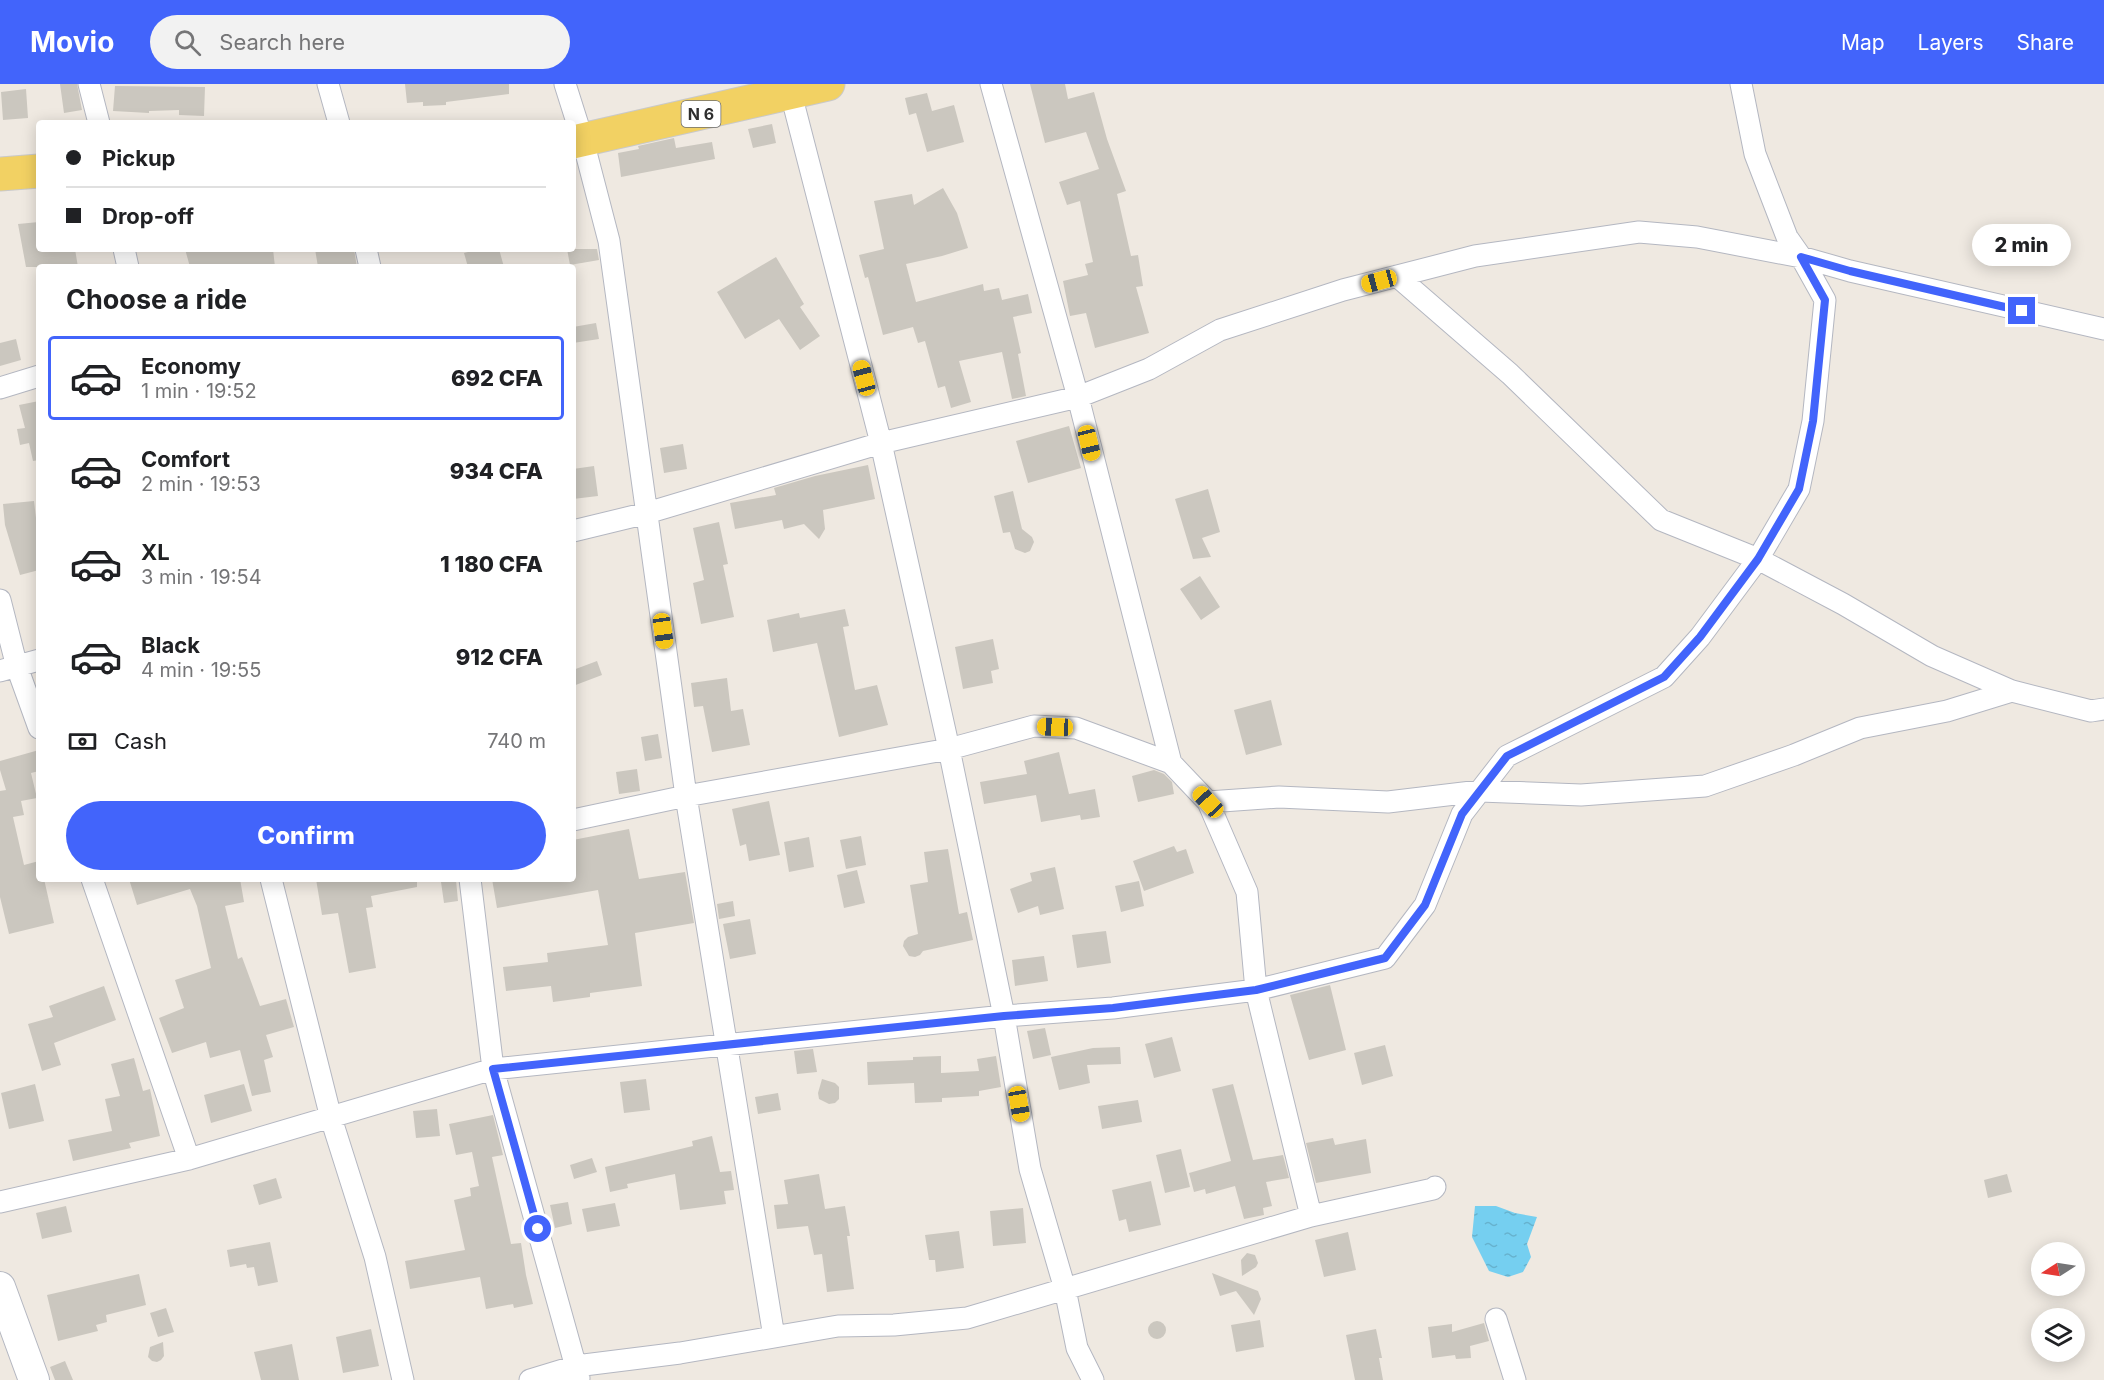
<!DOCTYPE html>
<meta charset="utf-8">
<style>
body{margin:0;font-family:Inter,sans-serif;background:#f2f2f2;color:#202124;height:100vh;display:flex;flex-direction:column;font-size:22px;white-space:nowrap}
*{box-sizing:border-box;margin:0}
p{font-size:20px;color:#757577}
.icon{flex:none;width:33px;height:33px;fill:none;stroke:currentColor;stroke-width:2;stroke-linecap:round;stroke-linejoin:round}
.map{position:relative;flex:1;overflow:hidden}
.panel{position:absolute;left:36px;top:180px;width:540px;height:618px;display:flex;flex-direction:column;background:#fff;border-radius:6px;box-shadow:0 3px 15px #0003}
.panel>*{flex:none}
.guide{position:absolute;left:36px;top:36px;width:540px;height:132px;border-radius:6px;box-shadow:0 3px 15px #0003;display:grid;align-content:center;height:132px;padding:0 30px;background:#fff}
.needle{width:39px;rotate:258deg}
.controls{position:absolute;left:2031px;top:1158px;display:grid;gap:12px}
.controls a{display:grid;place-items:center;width:54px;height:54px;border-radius:50%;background:#fff;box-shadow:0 3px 15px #0003;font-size:30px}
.end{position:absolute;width:27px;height:27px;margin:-14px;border:8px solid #4264fb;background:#fff;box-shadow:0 0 0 3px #fff}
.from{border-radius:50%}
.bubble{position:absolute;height:42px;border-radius:21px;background:#fff;box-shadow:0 3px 15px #0003;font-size:20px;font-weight:800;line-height:42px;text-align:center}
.car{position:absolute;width:18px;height:36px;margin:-18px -9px;border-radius:8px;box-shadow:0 0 4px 2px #0007;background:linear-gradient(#f5c518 24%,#345 0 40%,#f5c518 0 76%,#345 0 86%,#f5c518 0)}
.guide b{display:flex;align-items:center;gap:21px;height:57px;font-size:22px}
.guide b+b{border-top:2px solid #e0e0e0}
.guide i{width:15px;height:15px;background:#202124}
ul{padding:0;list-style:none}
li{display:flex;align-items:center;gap:18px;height:84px;margin:0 12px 9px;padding:0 18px;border:3px solid transparent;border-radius:6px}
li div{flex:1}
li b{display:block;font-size:22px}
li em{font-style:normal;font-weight:800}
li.active{border-color:#4264fb}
li>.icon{width:54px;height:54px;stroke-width:1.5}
h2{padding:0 30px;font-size:27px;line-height:72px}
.pay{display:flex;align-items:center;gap:15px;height:66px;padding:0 30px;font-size:22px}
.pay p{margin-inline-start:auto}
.primary-button{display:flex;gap:12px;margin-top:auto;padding:12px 30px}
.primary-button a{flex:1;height:69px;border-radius:36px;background:#4264fb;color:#fff;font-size:24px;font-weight:800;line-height:69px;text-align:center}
header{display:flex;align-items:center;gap:36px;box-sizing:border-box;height:84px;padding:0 30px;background:#4264fb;color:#fff}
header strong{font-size:28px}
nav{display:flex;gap:33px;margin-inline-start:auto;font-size:21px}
.search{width:420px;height:54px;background:#f2f2f2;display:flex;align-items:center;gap:15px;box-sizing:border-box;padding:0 21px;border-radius:33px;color:#757577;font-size:22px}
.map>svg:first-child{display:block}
.water{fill:url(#water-ripples)}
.building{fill:#cbc7bf}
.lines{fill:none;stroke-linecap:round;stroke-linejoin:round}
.street-casing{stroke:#b4b7c1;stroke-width:23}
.secondary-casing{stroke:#b4b7c1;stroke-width:32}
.primary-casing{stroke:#c9c9c9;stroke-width:35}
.street{stroke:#fff;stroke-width:21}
.secondary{stroke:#fff;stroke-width:30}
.primary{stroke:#f2d163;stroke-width:33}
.route{stroke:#4264fb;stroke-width:8}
.labels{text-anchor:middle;stroke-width:4.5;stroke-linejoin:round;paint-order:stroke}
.shield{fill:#fff;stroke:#6d6d6d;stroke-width:1.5}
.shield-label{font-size:16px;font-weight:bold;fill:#2e2e2e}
</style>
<header>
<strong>Movio</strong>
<div class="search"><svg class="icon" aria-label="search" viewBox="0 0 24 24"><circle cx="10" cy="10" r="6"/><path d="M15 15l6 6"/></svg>Search here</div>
<nav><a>Map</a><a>Layers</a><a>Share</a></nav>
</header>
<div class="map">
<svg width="2104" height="1296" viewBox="0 0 2104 1296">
<defs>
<pattern id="water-ripples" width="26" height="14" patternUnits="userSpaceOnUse" patternTransform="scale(1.5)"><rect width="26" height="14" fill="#75cff0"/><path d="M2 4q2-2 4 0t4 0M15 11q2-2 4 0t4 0" fill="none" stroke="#66b2ce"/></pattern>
</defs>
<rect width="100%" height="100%" fill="#efe9e1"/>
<!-- water -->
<path class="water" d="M1475 1122H1496L1515 1129 1537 1133 1527 1160 1531 1173 1523 1188 1508 1193 1489 1187 1472 1153Z"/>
<!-- building -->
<path class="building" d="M60 0H77L82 26 64 29Z
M405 0H509V10L446 18V21L423 22V18L407 19Z
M1030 0H1065L1068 15 1094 8 1107 55 1126 107 1117 110 1131 172 1138 171 1143 202 1136 203 1149 249 1095 264 1086 229 1070 232 1063 197 1088 191 1085 180 1093 178 1080 117 1067 121 1059 98 1099 85 1086 48 1045 59Z
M115 2 205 3 204 32 179 31V26L149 27V29L113 27Z
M26 5 28 34 3 36 1 8Z
M927 9 932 27 954 21 964 58 927 68 916 29 909 31 905 14Z
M772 40 776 59 753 64 748 45Z
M674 54 676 64 712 58 715 75 621 93 618 69 639 65 638 62Z
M943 104 957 129 968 164 942 172 906 180 916 218 983 200 984 207 999 204 1002 216 1028 210 1032 229 1013 233 1021 269 1018 270 1026 312 1012 315 1002 268 959 277 971 318 951 324 945 302 938 304 925 257 918 259 913 243 883 251 868 193 865 194 859 171 884 165 874 117 912 110 914 121Z
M39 138V165H75L78 183H26L18 140Z
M185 165H273L275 183H190Z
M315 165H354L357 183H318Z
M480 165H499L504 183H468L464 169Z
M567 165H597L599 176 570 181Z
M776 173 804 220 800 223 820 252 800 266 779 235 745 255 717 208Z
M596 239 599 255 573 259V243Z
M16 255 21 276 0 282V259Z
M39 317V376L33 377 29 359 20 361 17 345 25 344 19 321Z
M1069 342 1081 384 1028 399 1016 357Z
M683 360 687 385 664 389 660 364Z
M868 381 875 415 823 426 825 445 819 455 804 440 784 445 782 436 735 445 730 419 776 411 774 404 815 392Z
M594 382 598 412 573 415V385Z
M1208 405 1220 448 1202 454 1211 473 1193 475 1175 415Z
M1013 407 1022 445 1032 453 1034 458 1030 467 1025 469 1015 465 1010 448 1003 449 994 412Z
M34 417 39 459V486L20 491 5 441 3 420Z
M719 438 728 480 723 481 734 533 701 540 693 499 704 496 693 444Z
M1200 492 1220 523 1201 536 1180 505Z
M845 525 849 542 843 543 855 606 877 601 888 641 839 653 817 559 773 568 767 536 799 529 800 534Z
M993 555 999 585 991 587 993 599 963 605 955 563Z
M597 577 602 591 573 602V586Z
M727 594 731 627 743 625 750 661 712 668 703 622 694 623 691 599Z
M1271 616 1282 661 1246 671 1234 626Z
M658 650 662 674 645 677 641 653Z
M39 666V687L31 689 37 714 21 717 24 731 13 733 24 781 39 777V795H44L54 839 9 850 0 813V707L6 706 0 686V677Z
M1059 668 1069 710 1095 705 1100 733 1081 736 1080 731 1041 738 1036 711 984 720 980 698 1027 690 1024 677Z
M637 685 640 707 619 710 616 688Z
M1154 686 1164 690 1172 698 1174 710 1138 718 1132 692Z
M769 717 780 771 749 777 746 760 740 762 732 725Z
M629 745 639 795 685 788 694 839 635 849 642 902 590 909V913L553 918 551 902 506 907 503 883 548 878 547 869 608 861 598 806 497 824 492 795H573V756Z
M861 752 866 781 846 785 840 756Z
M809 753 814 783 789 788 784 758Z
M1174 762 1177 768 1186 765 1194 789 1144 807 1133 777Z
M948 765 959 830 967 828 973 856 923 867 920 871 915 873 909 872 903 862 904 857 908 853 918 850 910 801 928 798 924 768Z
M1055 783 1064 825 1040 831 1038 822 1018 829 1010 805 1032 797 1030 789Z
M857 786 865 819 844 824 837 791Z
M129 795H240L244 818 225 822 238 875 242 873 260 922 286 915 294 943 266 951 273 973 264 976 271 1008 252 1012 240 966 210 974 206 958 172 969 159 934 184 924 175 896 211 884 197 822 190 805 137 821Z
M316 795H417V803L371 812 373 823 366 824 376 884 349 889 338 829 322 831Z
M456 796 458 817 444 819 441 798Z
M1139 797 1144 822 1121 828 1115 802Z
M733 817 735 832 719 835 717 820Z
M750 835 756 870 730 875 723 840Z
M1106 847 1111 879 1077 884 1072 851Z
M1044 872 1048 897 1015 902 1012 876Z
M1330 901 1346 966 1309 976 1290 911Z
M104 902 116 936 54 959 61 981 42 987 28 940 53 933 49 922Z
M1045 944 1051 971 1033 975 1027 947Z
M1172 953 1181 987 1154 994 1145 960Z
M1385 961 1393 992 1362 1001 1354 969Z
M1120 963 1121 980 1087 981 1090 999 1059 1006 1051 973 1093 964Z
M813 965 817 988 797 990 794 967Z
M941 972V989L979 987 977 975 996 972 1001 1003 979 1007V1012L942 1014V1018L915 1019 914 999 868 1001 867 978 913 976V973Z
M134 974 143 1007 150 1005 160 1052 129 1059 131 1064 73 1077 68 1056 112 1047 105 1015 120 1012 111 980Z
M646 995 650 1026 624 1029 620 998Z
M822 995 835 999 839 1003V1015L835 1019 829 1020 819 1015 818 1009Z
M35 1000 44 1037 9 1045 1 1009Z
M244 1000 252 1027 211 1039 204 1011Z
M1233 1000 1253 1076 1283 1071 1289 1094 1266 1098 1272 1122 1263 1124 1264 1131 1244 1135 1235 1102 1206 1110 1205 1105 1194 1108 1189 1089 1231 1077 1212 1005Z
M778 1009 781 1026 758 1030 755 1013Z
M1138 1016 1142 1038 1102 1045 1098 1022Z
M437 1025 440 1052 416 1054 413 1027Z
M493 1031 503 1071 492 1073 511 1160 521 1159 526 1191 533 1220 514 1224 513 1220 486 1225 480 1193 410 1205 405 1177 465 1166 454 1116 471 1112 470 1104 479 1102 472 1068 456 1071 449 1040Z
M712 1052 720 1088 731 1087 734 1106 724 1107 726 1120 680 1126 675 1090 627 1100 628 1104 610 1108 605 1083 693 1062 692 1057Z
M1333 1054 1335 1061 1366 1055 1371 1089 1316 1099 1306 1059Z
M1181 1065 1190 1103 1165 1109 1156 1071Z
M592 1074 597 1088 574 1095 570 1081Z
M819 1090 825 1125 845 1122 850 1152H847L854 1205 827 1208 822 1170 814 1171 808 1142 777 1145 774 1121 788 1120 784 1096Z
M2007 1090 2012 1108 1988 1114 1984 1096Z
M276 1094 282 1114 259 1121 253 1101Z
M1151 1097 1161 1141 1129 1148 1126 1135 1119 1137 1112 1106Z
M568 1118 572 1140 555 1144 550 1121Z
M615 1119 620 1142 587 1148 582 1125Z
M66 1122 72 1148 42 1155 36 1129Z
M1023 1124 1026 1159 993 1162 990 1127Z
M959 1147 964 1184 936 1188 935 1176H929L925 1151Z
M1348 1148 1356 1186 1324 1193 1315 1156Z
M270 1158 278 1198 258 1202 254 1183 247 1184 246 1180 230 1183 227 1166Z
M1247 1169 1255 1171 1258 1179 1256 1183 1242 1192 1241 1176Z
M1212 1189 1258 1207 1261 1215 1254 1231 1236 1207 1220 1212Z
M139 1190 146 1221 106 1231 107 1238 96 1241 98 1247 58 1257 47 1211Z
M166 1224 174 1248 158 1253 150 1229Z
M1260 1236 1264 1263 1236 1268 1231 1241Z
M1148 1246a9 9 0 1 1 18 0a9 9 0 1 1-18 0Z
M1484 1239 1489 1257 1470 1262 1471 1274 1456 1275 1455 1271 1432 1274 1428 1243 1452 1240V1248Z
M371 1245 379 1282 343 1289 336 1253Z
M1376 1245 1382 1274H1379L1383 1296H1355L1346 1251Z
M163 1258 164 1272 161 1276 157 1278 152 1277 148 1273 150 1263Z
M292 1260 299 1296H261L254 1268Z
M65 1277 73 1296H55L50 1283Z"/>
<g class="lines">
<!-- street casing -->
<g class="street-casing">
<path id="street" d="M89 0 99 39
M328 0 339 39
M565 0 583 57 609 157 686 712 774 1253
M786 0 791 10 881 359 949 665 1004 932 1030 1085 1065 1205 1077 1264 1093 1296
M991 0 1078 313 1171 679 1208 718 1247 808 1256 906 1311 1132
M124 165 128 183
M366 165 370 183
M1397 192 1510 290 1661 436 1758 475 1843 520 1932 572 2012 607 2091 627 2104 625
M0 304 39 292
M573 447 647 429 881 359 1078 313 1149 285 1220 246 1343 206 1475 172 1639 148 1697 153 1801 173 1850 187 2104 245
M0 516 17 583 39 644
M0 587 39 576
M1208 718 1279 713 1388 718 1480 707 1581 711 1705 702 1794 671 1860 644 1947 627 2012 607
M573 736 686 712 949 665 1034 642 1076 644 1171 679
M92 795 189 1075
M271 795 331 1034 375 1173 403 1296
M470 795 493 985 579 1294
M0 1118 189 1075 493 985 1004 932 1113 924 1256 906 1385 874 1425 821 1462 730 1507 672 1664 593 1700 553 1758 475 1799 405 1813 337 1825 216 1801 173 1787 153 1755 70 1741 0
M1496 1235 1515 1296
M530 1296 576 1282 680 1269 838 1242 894 1241 967 1234 1311 1132 1433 1105 1435 1103"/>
</g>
<!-- secondary casing -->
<g class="secondary-casing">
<path id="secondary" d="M0 1203 34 1296"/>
</g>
<!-- primary casing -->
<g class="primary-casing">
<path id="primary" d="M573 58 828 0
M0 90 39 87"/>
</g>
<!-- street -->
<use href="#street" class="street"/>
<!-- secondary -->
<use href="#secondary" class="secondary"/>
<!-- primary -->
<use href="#primary" class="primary"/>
</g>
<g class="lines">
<!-- route -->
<path class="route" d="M538 1145 493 985 1004 932 1113 924 1208 912 1256 906 1385 874 1425 821 1462 730 1507 672 1664 593 1700 553 1758 475 1799 405 1813 337 1825 216 1801 173 1850 187 2022 227"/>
</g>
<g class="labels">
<!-- shield labels -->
<rect class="shield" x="681.5" y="17" width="39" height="26" rx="4.5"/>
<g class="shield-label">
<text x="701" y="36">N 6</text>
</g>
</g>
</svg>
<div class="controls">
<a><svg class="needle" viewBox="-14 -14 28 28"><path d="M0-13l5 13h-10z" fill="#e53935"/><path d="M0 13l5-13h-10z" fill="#757577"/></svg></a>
<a><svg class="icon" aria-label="layers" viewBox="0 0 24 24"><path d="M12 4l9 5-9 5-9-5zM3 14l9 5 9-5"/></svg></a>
</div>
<i class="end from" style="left:538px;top:1145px"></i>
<i class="end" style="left:2022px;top:227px"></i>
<div class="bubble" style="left:1972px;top:140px;width:99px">2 min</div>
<i class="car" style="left:1379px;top:197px;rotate:255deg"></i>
<i class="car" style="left:864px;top:294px;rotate:345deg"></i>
<i class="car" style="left:1089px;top:359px;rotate:166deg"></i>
<i class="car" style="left:663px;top:547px;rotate:172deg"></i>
<i class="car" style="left:1055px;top:643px;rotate:272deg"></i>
<i class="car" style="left:1208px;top:718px;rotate:317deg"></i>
<i class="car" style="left:1019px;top:1020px;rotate:170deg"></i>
<div class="guide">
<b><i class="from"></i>Pickup</b>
<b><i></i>Drop-off</b>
</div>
<section class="panel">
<h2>Choose a ride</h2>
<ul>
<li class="active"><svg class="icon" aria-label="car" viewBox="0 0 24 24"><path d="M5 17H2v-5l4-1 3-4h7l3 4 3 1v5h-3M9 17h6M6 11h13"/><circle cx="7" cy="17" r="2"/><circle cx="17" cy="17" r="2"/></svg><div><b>Economy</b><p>1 min · 19:52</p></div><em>692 CFA</em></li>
<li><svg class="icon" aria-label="car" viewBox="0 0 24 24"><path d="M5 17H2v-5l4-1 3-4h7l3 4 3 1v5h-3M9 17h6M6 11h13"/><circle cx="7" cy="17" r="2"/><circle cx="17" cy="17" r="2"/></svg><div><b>Comfort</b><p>2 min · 19:53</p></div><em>934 CFA</em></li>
<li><svg class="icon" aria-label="car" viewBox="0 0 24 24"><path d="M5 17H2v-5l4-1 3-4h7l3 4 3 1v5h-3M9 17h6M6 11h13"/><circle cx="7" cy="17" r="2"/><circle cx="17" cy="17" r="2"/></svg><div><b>XL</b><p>3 min · 19:54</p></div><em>1 180 CFA</em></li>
<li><svg class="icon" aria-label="car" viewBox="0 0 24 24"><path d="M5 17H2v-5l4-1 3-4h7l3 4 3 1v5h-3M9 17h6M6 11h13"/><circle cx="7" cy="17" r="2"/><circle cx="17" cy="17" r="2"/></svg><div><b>Black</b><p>4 min · 19:55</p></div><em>912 CFA</em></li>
</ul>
<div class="pay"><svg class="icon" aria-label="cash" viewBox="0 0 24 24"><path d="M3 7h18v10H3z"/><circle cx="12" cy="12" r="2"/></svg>Cash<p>740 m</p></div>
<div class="primary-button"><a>Confirm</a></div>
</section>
</div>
